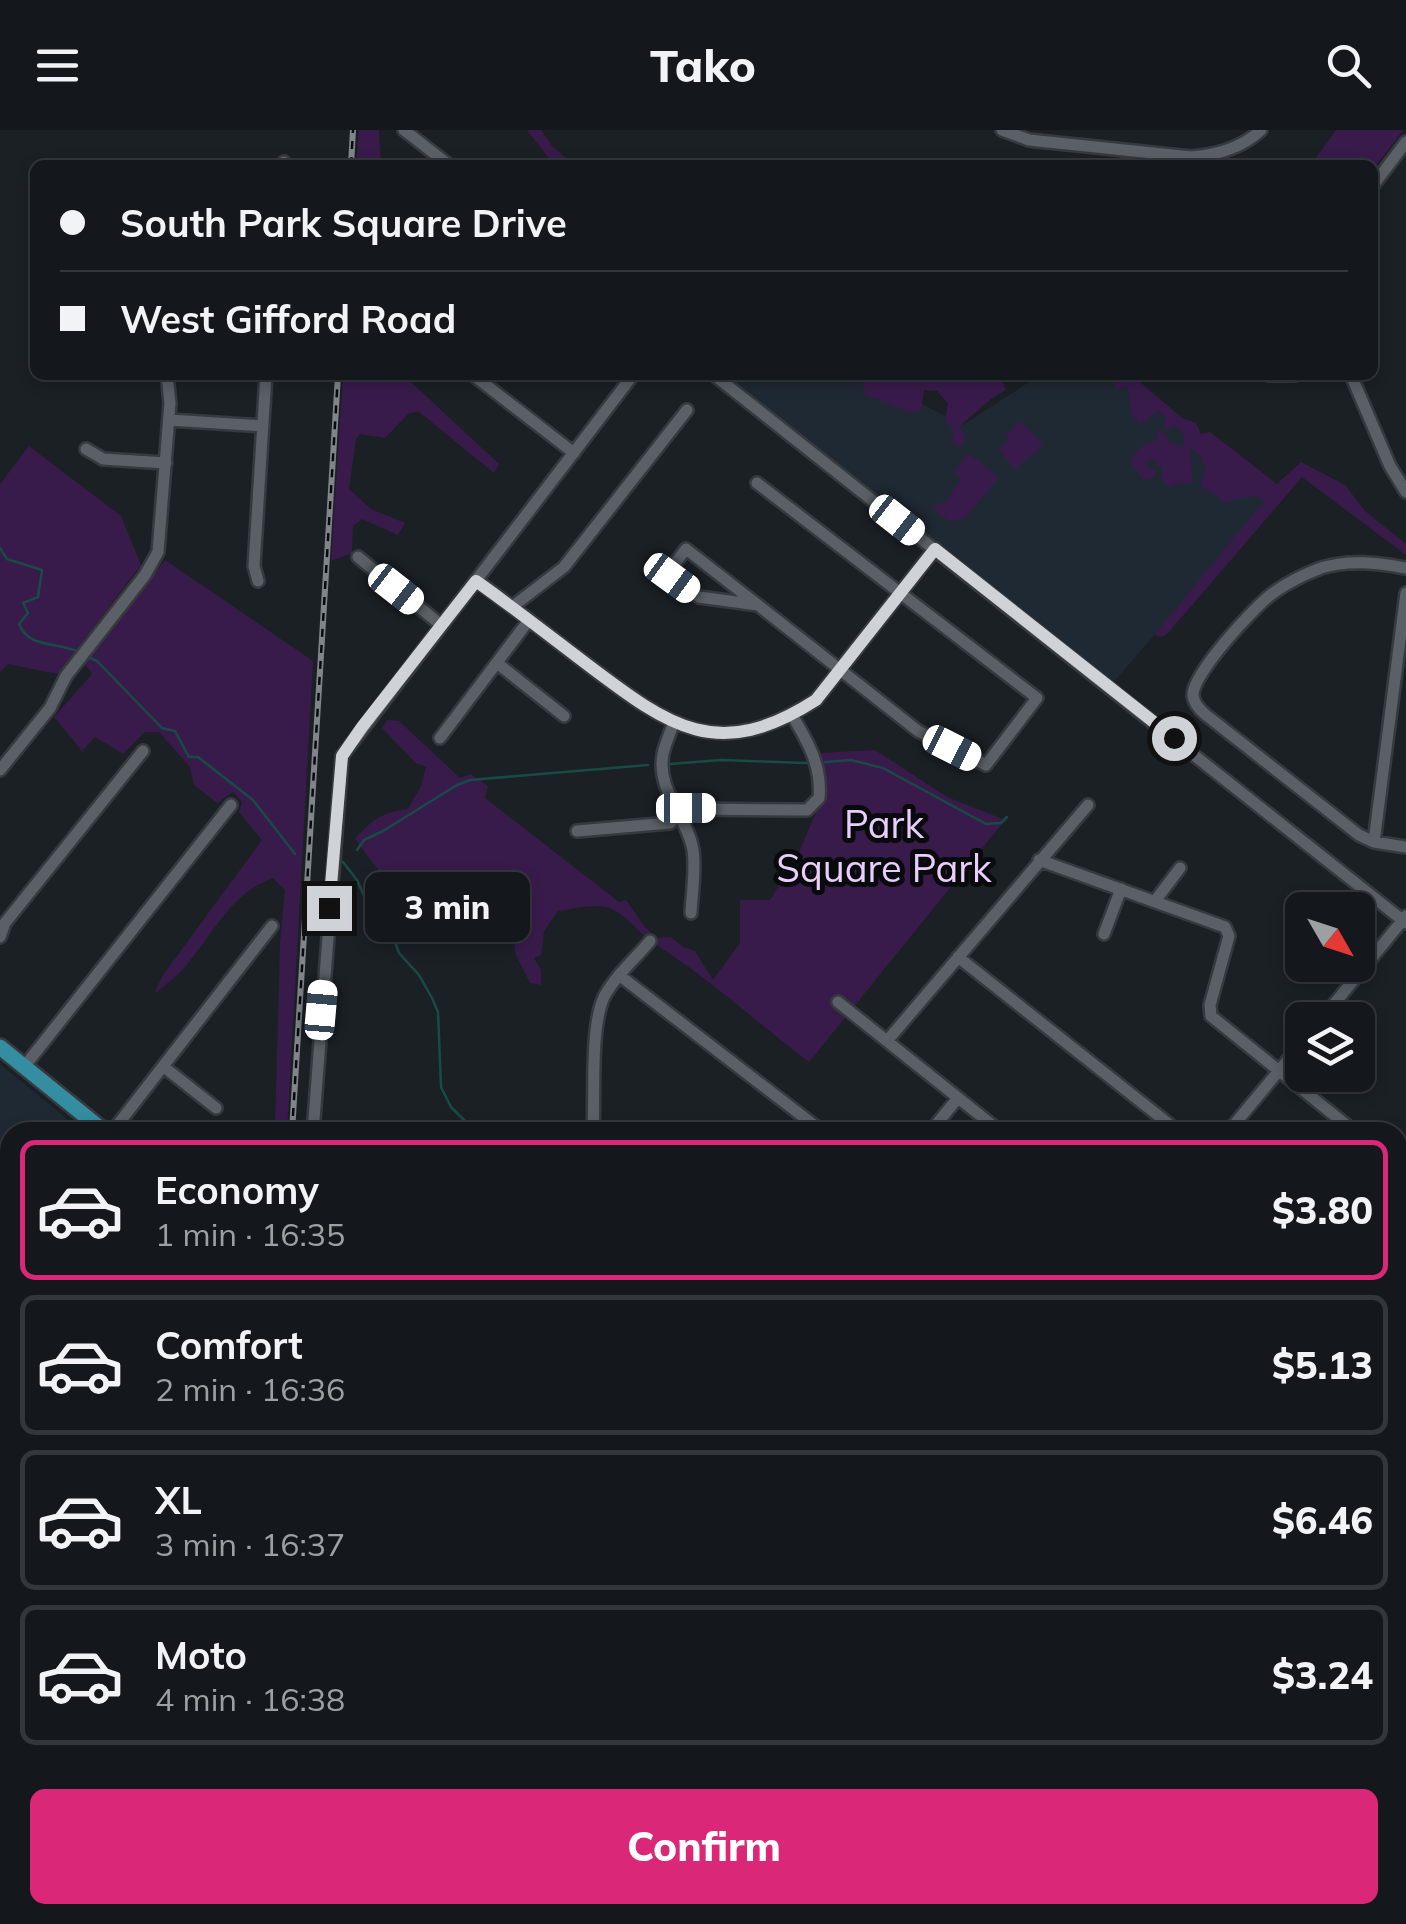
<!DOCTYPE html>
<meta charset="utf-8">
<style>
body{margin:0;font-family:Mulish,sans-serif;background:#212529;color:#f1f3f6;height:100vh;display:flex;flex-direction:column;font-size:38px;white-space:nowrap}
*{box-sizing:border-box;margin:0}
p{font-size:32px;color:#9da0a3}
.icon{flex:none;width:55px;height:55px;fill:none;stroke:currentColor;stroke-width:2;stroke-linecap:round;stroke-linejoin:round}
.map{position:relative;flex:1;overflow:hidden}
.side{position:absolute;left:0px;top:992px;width:1408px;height:802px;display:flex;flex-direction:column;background:#14181c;border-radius:30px 30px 0 0;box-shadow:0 5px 15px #0003,0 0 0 2px #33373b}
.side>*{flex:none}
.banner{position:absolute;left:30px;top:30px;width:1348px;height:220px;border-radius:15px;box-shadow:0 5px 15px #0003,0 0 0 2px #33373b;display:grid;align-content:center;height:220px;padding:0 30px;background:#14181c}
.needle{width:65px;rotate:129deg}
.controls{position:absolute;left:1285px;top:762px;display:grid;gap:20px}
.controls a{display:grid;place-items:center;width:90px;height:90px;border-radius:15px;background:#14181c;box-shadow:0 5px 15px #0003,0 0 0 2px #33373b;font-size:50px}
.end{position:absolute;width:45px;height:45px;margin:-22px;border:12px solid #cfd3d7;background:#111;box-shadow:0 0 0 5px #111}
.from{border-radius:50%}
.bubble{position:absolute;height:70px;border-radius:15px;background:#14181c;box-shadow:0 5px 15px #0003,0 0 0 2px #33373b;font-size:32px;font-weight:800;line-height:70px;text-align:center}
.car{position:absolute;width:30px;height:60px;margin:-30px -15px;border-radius:12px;box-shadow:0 0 8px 2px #0007;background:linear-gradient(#fff 24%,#345 0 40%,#fff 0 76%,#345 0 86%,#fff 0)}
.banner b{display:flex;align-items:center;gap:35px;height:95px;font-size:38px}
.banner b+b{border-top:2px solid #33373b}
.banner i{width:25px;height:25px;background:#f1f3f6}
ul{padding:18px 0 0;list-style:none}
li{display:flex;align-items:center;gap:30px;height:140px;margin:0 20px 15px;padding:0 10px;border:5px solid #33373b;border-radius:15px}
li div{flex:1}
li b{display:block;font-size:38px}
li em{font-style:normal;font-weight:800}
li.active{border-color:#db2777}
li>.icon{width:90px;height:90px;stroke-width:1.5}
.action{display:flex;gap:20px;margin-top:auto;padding:20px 30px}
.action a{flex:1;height:115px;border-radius:15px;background:#db2777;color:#fff;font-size:40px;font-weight:800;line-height:115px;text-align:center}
header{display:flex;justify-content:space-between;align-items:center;height:130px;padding:0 30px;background:#14181c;font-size:45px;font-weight:800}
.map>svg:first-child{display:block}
.built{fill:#1f2933}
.green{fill:#391b4b}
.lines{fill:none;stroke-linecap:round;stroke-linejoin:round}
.stream{stroke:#184b46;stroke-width:2.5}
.minor-casing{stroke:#363a3e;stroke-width:16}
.major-casing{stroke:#363a3e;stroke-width:20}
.minor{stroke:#5a6066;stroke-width:11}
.major{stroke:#348da1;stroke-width:15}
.rail-casing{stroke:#808589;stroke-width:6}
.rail{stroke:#080a0c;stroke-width:2.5;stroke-dasharray:8;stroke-linecap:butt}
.route{stroke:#cfd3d7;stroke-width:12}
.labels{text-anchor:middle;stroke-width:10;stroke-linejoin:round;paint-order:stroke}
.park-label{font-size:38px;fill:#e9cdfd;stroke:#080a0c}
</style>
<header><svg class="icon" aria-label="menu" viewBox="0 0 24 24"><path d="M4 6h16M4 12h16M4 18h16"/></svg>Tako<svg class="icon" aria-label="search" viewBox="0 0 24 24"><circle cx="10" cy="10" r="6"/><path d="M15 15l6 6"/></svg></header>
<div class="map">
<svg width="1406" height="1794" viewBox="0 0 1406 1794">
<rect width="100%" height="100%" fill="#1b2025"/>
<!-- built -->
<path class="built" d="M725 245H864L963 295 1040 245H1114L1270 371 1112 554Z
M0 934 83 1002H10V1785H1204L1197 1794H0Z"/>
<!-- green -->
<path class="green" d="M359 0H379L381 35H356Z
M527 0H541L552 16 574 35H554Z
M1336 0H1403L1373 40 1372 35H1311Z
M343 245H393L411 252 499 334 494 343 418 281 408 284 385 308 360 304 356 309 349 359 371 379 405 393 398 405 362 389 353 396 352 423 331 431Z
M862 245H1003L1001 248 1006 260C987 269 975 284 959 297L964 304V316L953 315V300L945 290 948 273 937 261 924 260 921 281 909 282 865 264Z
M1112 245H1132L1182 288 1196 293 1201 304 1210 302 1277 354 1301 332 1345 355 1365 381 1406 414V425L1302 347 1168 503 1162 507 1154 505 1264 371 1257 366 1233 369 1227 374C1218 365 1208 362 1200 354L1206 338 1200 326 1190 318 1192 352 1175 354 1171 358 1161 348 1162 338 1153 330 1146 332 1147 337 1157 341 1153 348 1143 350 1130 331C1137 319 1144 312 1158 310L1156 301 1161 300 1170 312 1184 316 1183 303 1173 295 1169 300 1164 297 1165 287 1158 281 1140 295 1132 285 1127 256 1116 260Z
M1021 291 1043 315 1015 339 998 319 1009 309 1006 304Z
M29 316 121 386 141 435 58 544 8 534 0 542V354Z
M968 323 999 347 965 388 950 392 933 378 938 373H945L961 348 954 342Z
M165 430 313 531 287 1002H275L280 812 285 760 273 748C230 763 212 806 184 838 175 848 164 856 154 864L163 845 262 710 239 682 242 672 233 662 217 673 194 655 190 637 159 602H145L123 624 95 607 82 621 54 587 92 544 85 534Z
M387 590 399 591 460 648 471 644 488 656 485 668 619 772 626 770 644 796 657 808 671 807 683 817 695 821 713 850 740 813V770H770L797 727 820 673 821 623 875 620 947 667 1005 690 809 932C758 893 707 847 654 813 638 803 629 787 612 779 597 772 574 779 558 781L544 801 541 825 534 828 541 840V855L530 853 515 823 514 802 530 767 515 774 504 769 480 796 469 786 445 779H421L385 749 355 709C371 690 383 682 408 679L421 656 426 637 416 633 382 598Z"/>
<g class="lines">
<!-- stream -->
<path class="stream" d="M0 418 7 429 42 440 38 467 23 473 28 483 19 494C28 518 56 512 77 521
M88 527 97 531 162 598 175 601 189 627H198L253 670 295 724
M825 632 851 630 883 638 986 694 1001 693 1007 687
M670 634 721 630 807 633
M357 720 364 710 383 701 457 655 470 650 648 635
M343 732 357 750 369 777 375 780 391 801 399 823 419 845 432 868 438 882 441 957 451 977 476 1002
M597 1786 607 1794"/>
<!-- minor casing -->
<g class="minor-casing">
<path id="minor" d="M404 0 449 35
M1002 0 1029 10 1191 27C1216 25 1242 18 1261 0
M282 35 284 32
M1372 57 1406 12
M473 245 574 323
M714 245 1406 793
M1268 245H1295
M1351 245 1390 336 1406 362
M169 290 263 296
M86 319 103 329 166 333
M757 353 1037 568 986 635 918 601 758 475 699 467 672 448 669 441 686 419 758 475
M358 427 441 495
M1406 438C1378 433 1349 429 1321 438 1305 444 1287 453 1273 463 1255 476 1191 545 1193 566 1194 574 1200 580 1206 585L1359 705 1374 712 1406 717
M258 451 254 436 266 245
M477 451C514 478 551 507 588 535 670 597 718 633 816 570L935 419
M512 477 564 437 687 280
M497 533 564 586
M673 594C670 604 665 614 663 624 656 660 687 686 693 720 696 739 692 763 691 783
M440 608 529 490
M0 640 50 578 66 546 145 445 158 422 170 273 167 245
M577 701 670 693 685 679 807 680 819 668C822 636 808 612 792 585
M1374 712 1406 463
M1039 730 1225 797 1229 806 1210 875 1211 886 1355 1002
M1155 771 1180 738
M1104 804 1121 759
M0 807 5 793 143 621
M958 827 1179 1002
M619 845 823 1002
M838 872 1001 1002
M1321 890 1406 786
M887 911 1088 675
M24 937 231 675
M164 937 216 978
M112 1002 272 796
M313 1002 342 626 633 245
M593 1002C595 967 590 897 604 867 615 846 635 829 650 811
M930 1002 958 968
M1228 1002 1302 913
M1398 1037 1406 1044
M1398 1178 1406 1185
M1398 1249 1406 1239
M1398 1766 1406 1756
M467 1785 484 1794
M0 1787 10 1783
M1374 1794 1382 1785"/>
</g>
<!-- major casing -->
<g class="major-casing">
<path id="major" d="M0 917 105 1002
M1398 1551 1406 1540
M1105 1785 1120 1794
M1198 1794 1205 1785"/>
</g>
<!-- minor -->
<use href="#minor" class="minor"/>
<!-- major -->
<use href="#major" class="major"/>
<!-- rail casing -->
<g class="rail-casing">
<path id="rail" d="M351 35 353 0
M292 1002 338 245
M229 1794 230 1785"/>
</g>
<!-- rail -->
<use href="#rail" class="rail"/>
</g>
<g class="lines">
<!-- route -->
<path class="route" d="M329 778 342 626 362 597 476 451C514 478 551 507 588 535 670 597 718 633 816 570L935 419 1174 608"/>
</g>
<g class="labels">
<!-- park labels -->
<g class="park-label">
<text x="884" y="708">Park<tspan x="884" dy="44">Square Park</tspan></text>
</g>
</g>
</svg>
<div class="controls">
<a><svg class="needle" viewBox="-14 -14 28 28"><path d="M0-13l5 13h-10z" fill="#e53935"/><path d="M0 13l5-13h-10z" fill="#9da0a3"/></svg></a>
<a><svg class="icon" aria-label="layers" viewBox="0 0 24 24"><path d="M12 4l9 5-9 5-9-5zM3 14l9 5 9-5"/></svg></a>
</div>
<i class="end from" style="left:1174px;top:608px"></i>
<i class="end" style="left:329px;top:778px"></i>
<div class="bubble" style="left:365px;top:742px;width:165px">3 min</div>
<i class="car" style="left:897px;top:390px;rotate:128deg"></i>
<i class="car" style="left:672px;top:448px;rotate:126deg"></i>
<i class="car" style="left:396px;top:459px;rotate:128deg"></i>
<i class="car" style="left:952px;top:618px;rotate:117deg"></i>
<i class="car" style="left:686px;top:678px;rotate:90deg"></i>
<i class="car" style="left:321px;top:880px;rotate:5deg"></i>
<div class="banner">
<b><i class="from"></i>South Park Square Drive</b>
<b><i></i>West Gifford Road</b>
</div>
<section class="side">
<ul>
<li class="active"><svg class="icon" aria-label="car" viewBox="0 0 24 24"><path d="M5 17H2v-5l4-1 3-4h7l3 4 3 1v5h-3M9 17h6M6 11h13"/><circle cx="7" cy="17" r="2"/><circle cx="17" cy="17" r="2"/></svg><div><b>Economy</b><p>1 min · 16:35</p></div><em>$3.80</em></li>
<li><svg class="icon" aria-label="car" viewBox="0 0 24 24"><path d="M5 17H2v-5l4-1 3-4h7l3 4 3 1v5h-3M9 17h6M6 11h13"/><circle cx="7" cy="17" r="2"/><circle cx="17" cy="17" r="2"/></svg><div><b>Comfort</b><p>2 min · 16:36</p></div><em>$5.13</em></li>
<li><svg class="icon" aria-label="car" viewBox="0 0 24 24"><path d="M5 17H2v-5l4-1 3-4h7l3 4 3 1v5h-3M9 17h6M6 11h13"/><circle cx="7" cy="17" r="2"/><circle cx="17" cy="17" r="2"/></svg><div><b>XL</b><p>3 min · 16:37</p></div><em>$6.46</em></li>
<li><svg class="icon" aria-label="car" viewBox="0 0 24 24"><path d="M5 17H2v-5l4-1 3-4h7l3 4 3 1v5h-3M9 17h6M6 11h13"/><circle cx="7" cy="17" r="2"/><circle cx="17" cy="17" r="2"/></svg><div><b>Moto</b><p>4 min · 16:38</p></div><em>$3.24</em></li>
</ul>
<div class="action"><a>Confirm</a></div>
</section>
</div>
